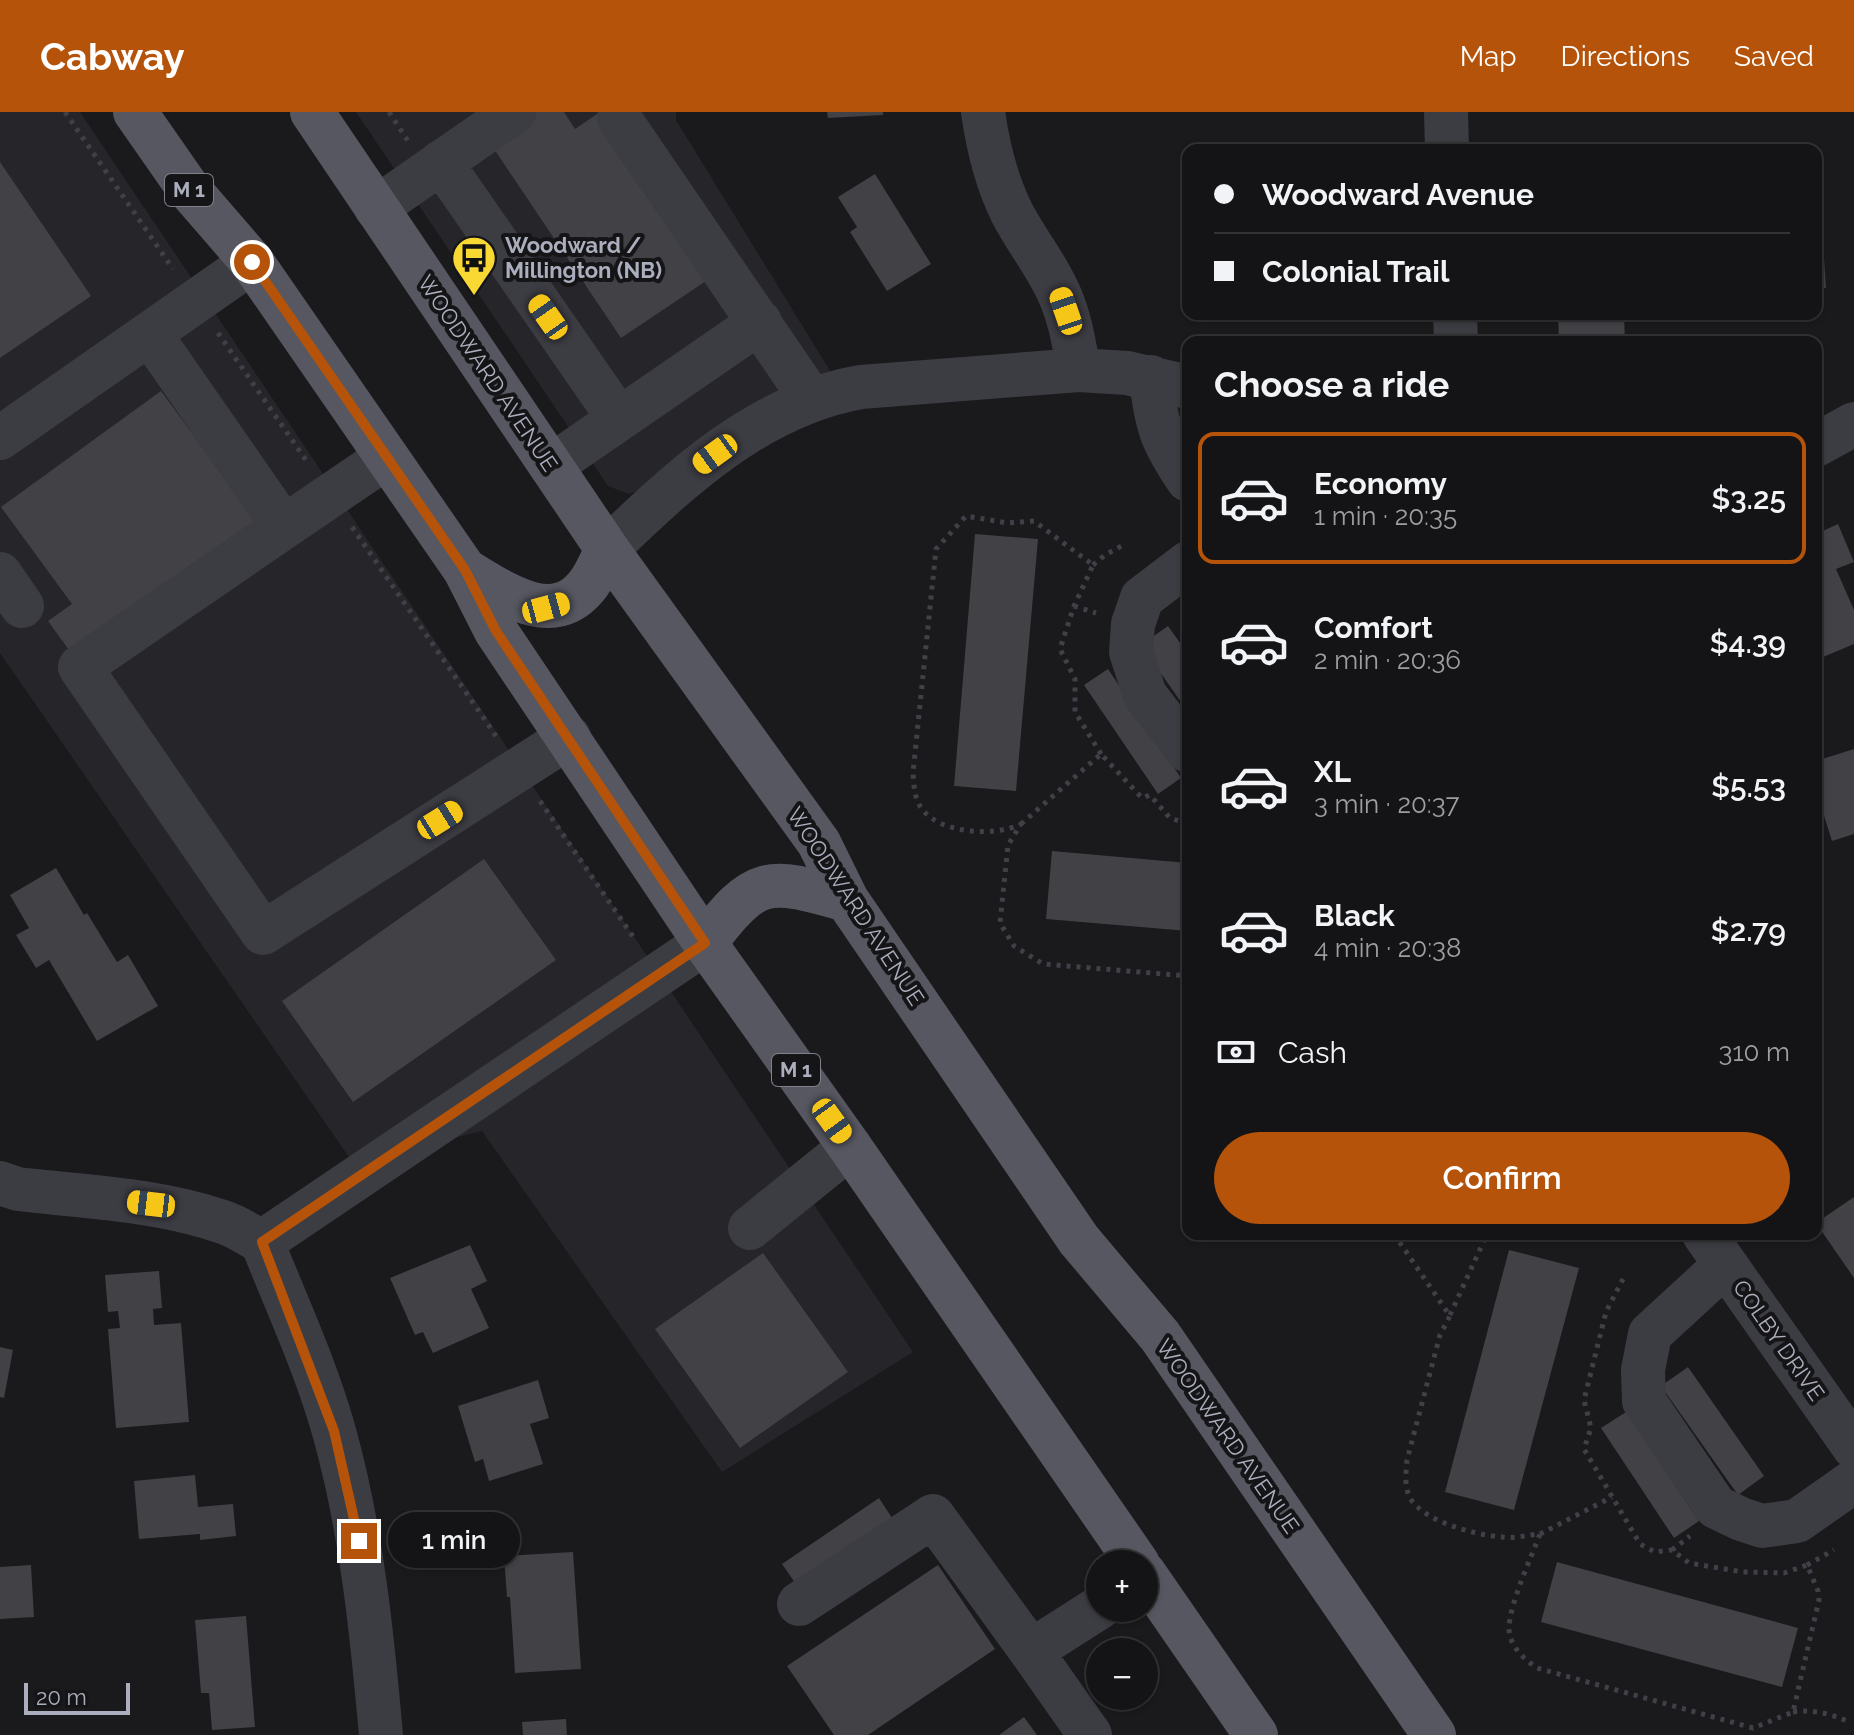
<!DOCTYPE html>
<meta charset="utf-8">
<style>
body{margin:0;font-family:Raleway,sans-serif;background:#1d1c1e;color:#f1f3f6;height:100vh;display:flex;flex-direction:column;font-size:30px;white-space:nowrap}
*{box-sizing:border-box;margin:0}
p{font-size:26px;color:#9d9ea0}
.icon{flex:none;width:44px;height:44px;fill:none;stroke:currentColor;stroke-width:2;stroke-linecap:round;stroke-linejoin:round}
.map{position:relative;flex:1;overflow:hidden}
.details{position:absolute;left:1182px;top:224px;width:640px;height:904px;display:flex;flex-direction:column;background:#141315;border-radius:16px;box-shadow:0 2px 6px #0004,0 0 0 2px #333234}
.details>*{flex:none}
.banner{position:absolute;left:1182px;top:32px;width:640px;height:176px;border-radius:16px;box-shadow:0 2px 6px #0004,0 0 0 2px #333234;display:grid;align-content:center;height:176px;padding:0 32px;background:#141315}
.tools{position:absolute;left:1086px;top:1438px;display:grid;gap:16px}
.tools a{display:grid;place-items:center;width:72px;height:72px;border-radius:50%;background:#141315;box-shadow:0 2px 6px #0004,0 0 0 2px #333234;font-size:40px}
.scale{position:absolute;left:24px;bottom:20px;width:106px;box-sizing:border-box;padding-left:8px;border:4px solid #abaebc;border-top:0;font-size:22px;line-height:28px;white-space:nowrap;color:#abaebc;-webkit-text-stroke:6px #151417;paint-order:stroke}
.end{position:absolute;width:36px;height:36px;margin:-18px;border:10px solid #b45309;background:#fff;box-shadow:0 0 0 4px #fff}
.from{border-radius:50%}
.bubble{position:absolute;height:56px;border-radius:28px;background:#141315;box-shadow:0 2px 6px #0004,0 0 0 2px #333234;font-size:26px;font-weight:600;line-height:56px;text-align:center}
.car{position:absolute;width:24px;height:48px;margin:-24px -12px;border-radius:10px;box-shadow:0 0 6px 2px #0007;background:linear-gradient(#f5c518 24%,#345 0 40%,#f5c518 0 76%,#345 0 86%,#f5c518 0)}
.banner b{display:flex;align-items:center;gap:28px;height:76px;font-size:30px}
.banner b+b{border-top:2px solid #333234}
.banner i{width:20px;height:20px;background:#f1f3f6}
ul{padding:0;list-style:none}
li{display:flex;align-items:center;gap:24px;height:132px;margin:0 16px 12px;padding:0 16px;border:4px solid transparent;border-radius:16px}
li div{flex:1}
li b{display:block;font-size:30px}
li em{font-style:normal;font-weight:600}
li.active{border-color:#b45309}
li>.icon{width:72px;height:72px;stroke-width:1.5}
h2{padding:0 32px;font-size:36px;line-height:96px}
.pay{display:flex;align-items:center;gap:20px;height:88px;padding:0 32px;font-size:30px}
.pay p{margin-inline-start:auto}
.primary-button{display:flex;gap:16px;margin-top:auto;padding:16px 32px}
.primary-button a{flex:1;height:92px;border-radius:48px;background:#b45309;color:#fff;font-size:32px;font-weight:600;line-height:92px;text-align:center}
header{display:flex;align-items:center;gap:48px;box-sizing:border-box;height:112px;padding:0 40px;background:#b45309;color:#fff}
header strong{font-size:38px}
nav{display:flex;gap:44px;margin-inline-start:auto;font-size:28px}
.map>svg:first-child{display:block}
.built{fill:#262529}
.building{fill:#414146}
.lines{fill:none;stroke-linecap:round;stroke-linejoin:round}
.path{stroke:#404148;stroke-width:5;stroke-dasharray:4 6;stroke-linecap:butt}
.minor{stroke:#3c3c43;stroke-width:44}
.major{stroke:#565760;stroke-width:44}
.route{stroke:#b45309;stroke-width:10}
.labels{text-anchor:middle;stroke-width:8;stroke-linejoin:round;paint-order:stroke}
.shield{fill:#151417;stroke:#7e808a;stroke-width:2}
.shield-label{font-size:20px;font-weight:bold;fill:#abaebc}
.poi-label{font-size:22px;font-weight:bold;fill:#abaebc;stroke:#151417;text-anchor:start}
.street-label{font-size:22px;fill:#abaebc;stroke:#151417}
</style>
<header>
<strong>Cabway</strong>
<nav><a>Map</a><a>Directions</a><a>Saved</a></nav>
</header>
<div class="map">
<svg width="1854" height="1623" viewBox="0 0 1854 1623">
<rect width="100%" height="100%" fill="#1a191c"/>
<!-- built -->
<path class="built" d="M0 0H80L913 1240 722 1360 482 1019 353 1051 0 541Z
M356 0H676V8L835 267 649 375 629 382 608 374Z"/>
<!-- building -->
<path class="building" d="M537 0H564L575 17 600 0 715 163 621 226 490 31Z
M827 0H883V3L828 6Z
M1616 30V38H1561V32Z
M0 50 91 184 0 246Z
M875 62 931 152 887 179 850 120 857 115 838 85Z
M1823 132 1826 176 1816 177V133Z
M1558 202H1624L1625 230H1559Z
M161 279 259 412 74 545 48 509 72 492 1 395Z
M1838 412 1854 450 1836 457 1854 498V532L1816 548V422Z
M975 422 1038 427 1016 679 954 674Z
M1168 514 1188 542V600L1141 533Z
M1108 557 1181 666 1158 682 1084 573Z
M1854 637V722L1832 729 1818 685 1816 686V649Z
M1052 739 1188 751V819L1046 807Z
M484 747 556 848 353 990 282 889Z
M56 756 84 803 87 801 117 850 128 843 158 894 97 929 49 848 36 856 16 823 29 816 10 783Z
M1854 1085V1166L1816 1111Z
M470 1133 487 1169 471 1177 489 1216 433 1241 423 1220 415 1223 390 1166Z
M1509 1138 1579 1156 1514 1398 1445 1380Z
M763 1141 848 1260 740 1336 655 1217Z
M159 1159 162 1196 153 1197 154 1213 181 1211 189 1310 116 1316 108 1217 120 1216 118 1199 108 1200 105 1163Z
M0 1235 13 1238 4 1286 0 1285Z
M1688 1255 1764 1364 1738 1383 1661 1274Z
M538 1268 549 1306 530 1312 543 1352 489 1369 483 1347 475 1350 458 1294Z
M1626 1300 1699 1409 1674 1426 1601 1316Z
M195 1363 198 1395 233 1392 236 1424 200 1428V1422L139 1427 134 1369Z
M879 1386 896 1412 800 1478 782 1452Z
M573 1440 581 1557 515 1561 510 1485H507L504 1444Z
M1557 1450 1798 1516 1782 1575 1541 1510Z
M31 1453 34 1505 0 1507V1455Z
M938 1453 995 1537 868 1623H834L787 1554Z
M246 1504 255 1615 212 1618 209 1581H201L195 1508Z
M1024 1605 1037 1623H999Z
M566 1607 567 1623H523L522 1610Z"/>
<g class="lines">
<!-- path -->
<path class="path" d="M65 0 173 157
M389 0 408 29
M218 221 308 351
M352 415 496 624
M1093 453 1105 443 1125 432
M1074 494 1096 501
M1101 642 1075 600V567L1060 537 1074 494 1093 453 1034 409 1008 411 966 404 936 437 913 661C914 674 914 686 922 697 940 722 996 725 1021 712L1008 733 1000 811 1014 834 1043 852 1188 864
M540 689 636 829
M1021 712 1101 642 1142 686 1150 683 1170 706 1188 712
M1394 1122 1450 1204 1440 1223 1407 1348C1406 1360 1404 1374 1410 1386 1424 1410 1476 1423 1502 1425 1514 1427 1527 1423 1540 1422 1531 1446 1509 1493 1509 1517 1510 1535 1524 1547 1537 1556L1753 1616 1793 1600 1819 1488 1818 1479 1807 1453 1784 1461 1743 1460 1689 1451 1672 1438 1655 1440 1640 1432 1584 1337 1591 1316 1584 1288 1606 1200 1625 1163
M1450 1203 1487 1122
M1540 1422 1612 1385
M1672 1438 1690 1424
M1807 1453 1834 1438
M1793 1600C1815 1597 1830 1602 1850 1610"/>
<!-- minor -->
<path class="minor" d="M983 0C988 35 996 69 1012 101 1027 130 1049 156 1061 186 1071 210 1074 233 1079 258
M1446 0 1447 38
M619 6 811 287
M441 50 619 307
M376 96 514 0
M1455 202 1456 230
M150 222 284 415 387 345
M1151 265C1156 313 1161 328 1188 368
M0 326 252 150
M1816 333 1854 312
M551 354 760 210
M284 415 80 555 263 821 569 625
M607 437C680 367 758 293 861 275L1079 258 1127 261 1188 275
M1188 451 1142 486 1133 512 1131 540 1145 583 1188 639
M0 462 22 494
M0 1071 18 1077C86 1085 157 1087 223 1110 236 1114 249 1123 262 1130 287 1193 317 1257 335 1323 362 1421 372 1522 381 1623
M750 1116 850 1035
M1704 1122 1854 1335
M262 1130 705 831
M1725 1153 1650 1222 1643 1258 1644 1289 1716 1395 1741 1407 1762 1414 1797 1409 1854 1369
M799 1492 933 1404 1031 1539
M1090 1623 1031 1539 1100 1495"/>
<!-- major -->
<path class="major" d="M135 0 188 76 252 150 465 458 496 519 705 831 850 1035 1138 1452
M312 0 607 437 819 731 847 788 1079 1128 1160 1224 1434 1623
M465 458C501 479 551 517 586 475 595 465 601 449 607 437
M705 831C757 762 767 766 847 788
M1144 1461 1256 1623"/>
</g>
<g class="lines">
<!-- route -->
<path class="route" d="M252 150 465 458 496 519 705 831 262 1130 334 1319 359 1429"/>
</g>
<!-- icons -->
<defs>
<g id="bus-pin" transform="scale(2.3)"><path d="M0 17L-7.5 6A9.5 9.5 0 1 1 7.5 6Z" fill="#f9d834" stroke="#151417"/><path d="M-5-6H5V4H4V6H2V4H-2V6H-4V4H-5ZM-3.5-4V0h7V-4ZM-3.5 1.2v1.5H-2V1.2ZM2 1.2v1.5H3.5V1.2Z" fill="#111"/></g>
</defs>
<g fill-rule="evenodd">
<use href="#bus-pin" x="474" y="146"/>
</g>
<g class="labels">
<!-- shield labels -->
<g class="shield">
<rect x="165" y="62" width="48" height="32" rx="6"/>
<rect x="772" y="942" width="48" height="32" rx="6"/>
</g>
<g class="shield-label">
<text x="189" y="85">M 1</text>
<text x="796" y="965">M 1</text>
</g>
<!-- poi labels -->
<g class="poi-label">
<text x="505" y="141">Woodward /<tspan x="505" dy="25">Millington (NB)</tspan></text>
</g>
<!-- street labels -->
<g class="street-label">
<text transform="translate(488 261) rotate(56)" y="8">WOODWARD AVENUE</text>
<text transform="translate(856 794) rotate(57)" y="8">WOODWARD AVENUE</text>
<text transform="translate(1779 1228) rotate(55)" y="8">COLBY DRIVE</text>
<text transform="translate(1228 1324) rotate(55)" y="8">WOODWARD AVENUE</text>
</g>
</g>
</svg>
<div class="tools">
<a>+</a>
<a>−</a>
</div>
<div class="scale">20 m</div>
<i class="end from" style="left:252px;top:150px"></i>
<i class="end" style="left:359px;top:1429px"></i>
<div class="bubble" style="left:388px;top:1400px;width:132px">1 min</div>
<i class="car" style="left:1066px;top:199px;rotate:341deg"></i>
<i class="car" style="left:548px;top:205px;rotate:325deg"></i>
<i class="car" style="left:715px;top:342px;rotate:234deg"></i>
<i class="car" style="left:546px;top:496px;rotate:75deg"></i>
<i class="car" style="left:440px;top:708px;rotate:58deg"></i>
<i class="car" style="left:832px;top:1009px;rotate:144deg"></i>
<i class="car" style="left:151px;top:1092px;rotate:277deg"></i>
<div class="banner">
<b><i class="from"></i>Woodward Avenue</b>
<b><i></i>Colonial Trail</b>
</div>
<section class="details">
<h2>Choose a ride</h2>
<ul>
<li class="active"><svg class="icon" aria-label="car" viewBox="0 0 24 24"><path d="M5 17H2v-5l4-1 3-4h7l3 4 3 1v5h-3M9 17h6M6 11h13"/><circle cx="7" cy="17" r="2"/><circle cx="17" cy="17" r="2"/></svg><div><b>Economy</b><p>1 min · 20:35</p></div><em>$3.25</em></li>
<li><svg class="icon" aria-label="car" viewBox="0 0 24 24"><path d="M5 17H2v-5l4-1 3-4h7l3 4 3 1v5h-3M9 17h6M6 11h13"/><circle cx="7" cy="17" r="2"/><circle cx="17" cy="17" r="2"/></svg><div><b>Comfort</b><p>2 min · 20:36</p></div><em>$4.39</em></li>
<li><svg class="icon" aria-label="car" viewBox="0 0 24 24"><path d="M5 17H2v-5l4-1 3-4h7l3 4 3 1v5h-3M9 17h6M6 11h13"/><circle cx="7" cy="17" r="2"/><circle cx="17" cy="17" r="2"/></svg><div><b>XL</b><p>3 min · 20:37</p></div><em>$5.53</em></li>
<li><svg class="icon" aria-label="car" viewBox="0 0 24 24"><path d="M5 17H2v-5l4-1 3-4h7l3 4 3 1v5h-3M9 17h6M6 11h13"/><circle cx="7" cy="17" r="2"/><circle cx="17" cy="17" r="2"/></svg><div><b>Black</b><p>4 min · 20:38</p></div><em>$2.79</em></li>
</ul>
<div class="pay"><svg class="icon" aria-label="cash" viewBox="0 0 24 24"><path d="M3 7h18v10H3z"/><circle cx="12" cy="12" r="2"/></svg>Cash<p>310 m</p></div>
<div class="primary-button"><a>Confirm</a></div>
</section>
</div>
